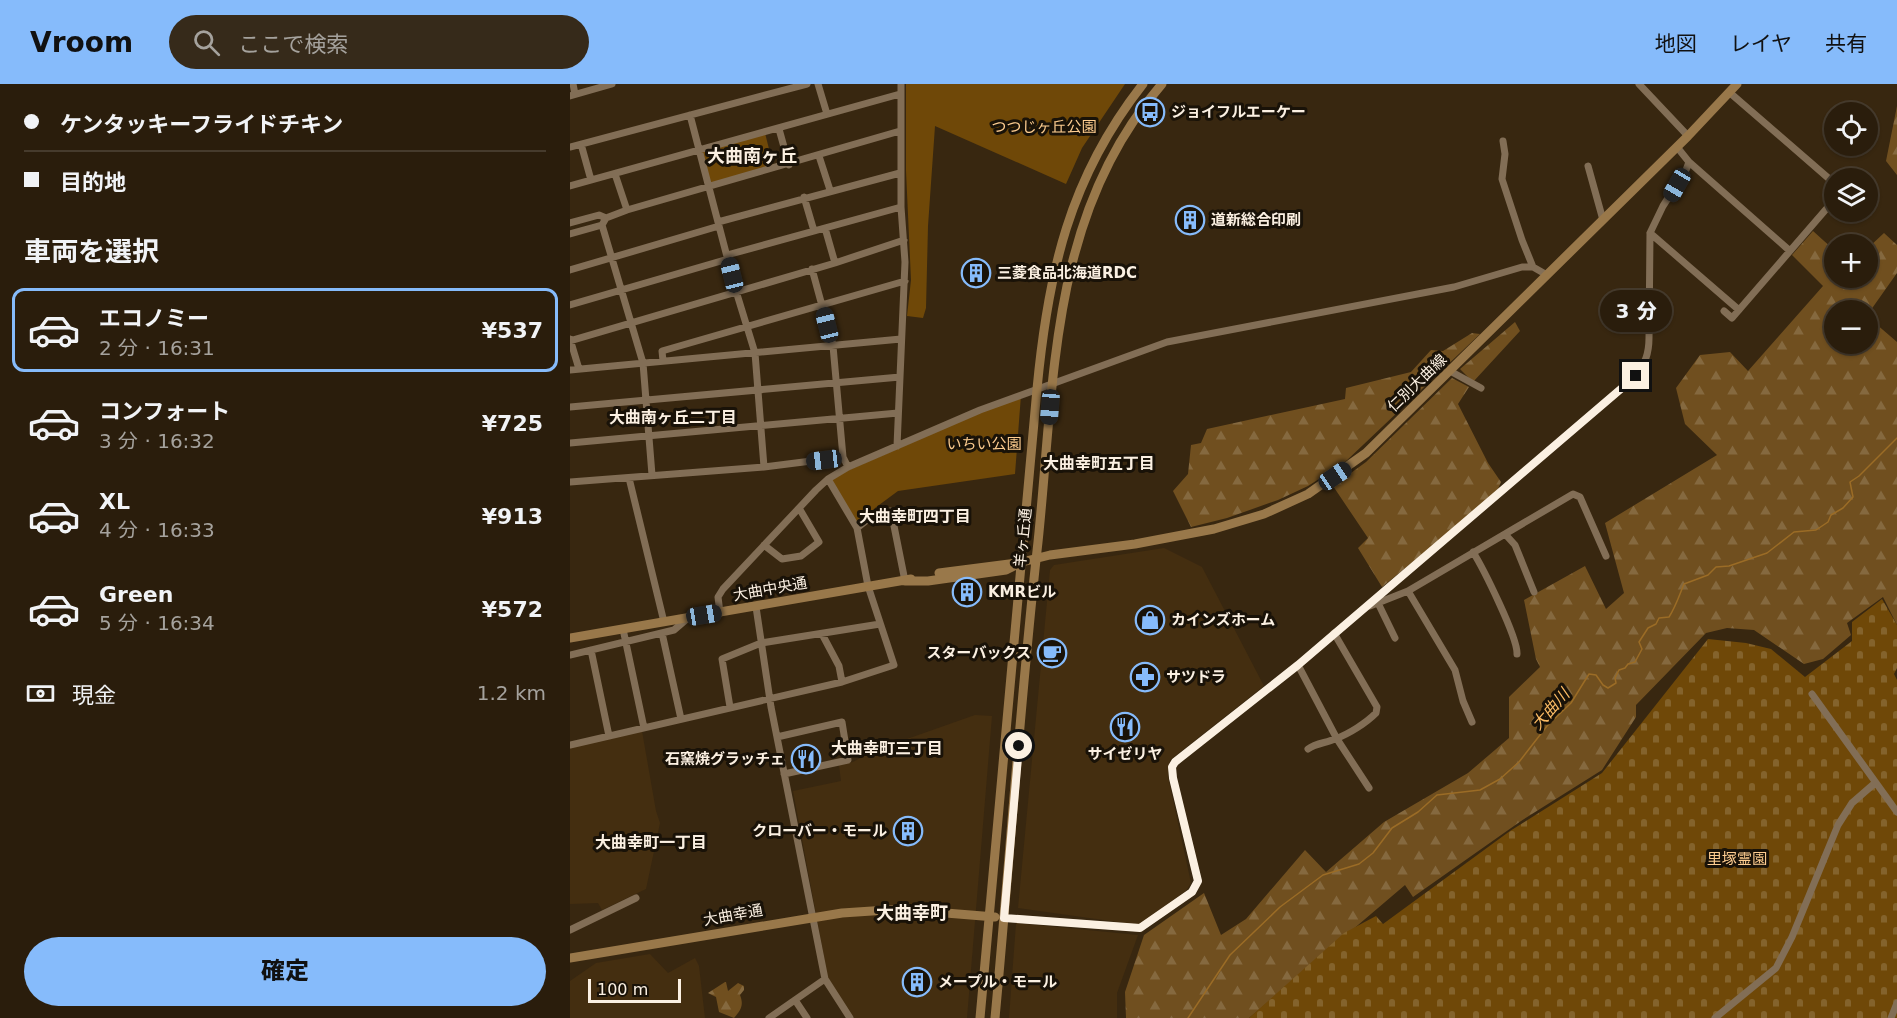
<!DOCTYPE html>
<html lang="ja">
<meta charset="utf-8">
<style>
body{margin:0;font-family:"DejaVu Sans","Noto Sans JP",sans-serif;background:#362a1a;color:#f1f3f6;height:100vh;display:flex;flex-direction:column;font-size:22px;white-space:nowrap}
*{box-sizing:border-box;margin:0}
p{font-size:20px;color:#a5a29d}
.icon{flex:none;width:33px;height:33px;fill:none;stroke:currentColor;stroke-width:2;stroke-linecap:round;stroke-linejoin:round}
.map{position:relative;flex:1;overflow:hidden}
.panel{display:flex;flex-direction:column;background:#2a1d0c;width:570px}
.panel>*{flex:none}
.guide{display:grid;align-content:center;height:132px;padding:0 24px;background:#2a1d0c}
.tools{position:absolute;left:1254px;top:18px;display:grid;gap:12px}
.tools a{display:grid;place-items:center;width:54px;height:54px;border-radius:50%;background:#2a1d0c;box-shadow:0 2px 4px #0004,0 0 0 2px #463b2d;font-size:30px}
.scale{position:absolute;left:18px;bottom:15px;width:93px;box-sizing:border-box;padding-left:6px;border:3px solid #fbf0e2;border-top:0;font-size:16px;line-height:21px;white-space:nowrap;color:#fbf0e2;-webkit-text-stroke:4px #191208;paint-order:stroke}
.end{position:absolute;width:27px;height:27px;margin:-14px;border:8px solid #fbf0e2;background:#111;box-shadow:0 0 0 3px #111}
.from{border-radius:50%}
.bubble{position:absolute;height:42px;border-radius:21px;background:#2a1d0c;box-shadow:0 2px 4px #0004,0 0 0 2px #463b2d;font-size:20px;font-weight:800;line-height:42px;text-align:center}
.car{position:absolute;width:18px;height:36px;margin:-18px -9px;border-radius:8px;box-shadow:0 0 4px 2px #0007;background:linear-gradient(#222 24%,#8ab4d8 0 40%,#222 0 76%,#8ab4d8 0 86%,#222 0)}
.guide b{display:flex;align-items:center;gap:21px;height:57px;font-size:22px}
.guide b+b{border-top:2px solid #463b2d}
.guide i{width:15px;height:15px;background:#f1f3f6}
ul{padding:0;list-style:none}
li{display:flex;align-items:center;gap:18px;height:84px;margin:0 12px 9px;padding:0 12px;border:3px solid transparent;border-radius:12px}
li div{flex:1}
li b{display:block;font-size:22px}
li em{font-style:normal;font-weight:800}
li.on{border-color:#86bbfb}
li>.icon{width:54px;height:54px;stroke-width:1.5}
h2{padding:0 24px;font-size:27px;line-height:72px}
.pay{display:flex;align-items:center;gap:15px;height:66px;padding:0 24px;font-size:22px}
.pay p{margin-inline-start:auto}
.primary-button{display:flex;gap:12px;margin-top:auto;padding:12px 24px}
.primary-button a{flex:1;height:69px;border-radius:36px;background:#86bbfb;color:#111;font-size:24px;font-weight:800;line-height:69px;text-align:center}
header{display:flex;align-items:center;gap:36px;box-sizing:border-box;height:84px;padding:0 30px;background:#86bbfb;color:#111}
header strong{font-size:28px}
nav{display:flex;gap:33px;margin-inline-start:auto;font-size:21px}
.search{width:420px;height:54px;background:#362a1a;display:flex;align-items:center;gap:15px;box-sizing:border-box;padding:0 21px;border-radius:33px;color:#a5a29d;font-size:22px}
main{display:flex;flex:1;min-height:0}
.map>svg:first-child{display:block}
.built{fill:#442e10}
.forest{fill:url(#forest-firs)}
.cemetery{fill:url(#cemetery-stones)}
.park{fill:#6f4808}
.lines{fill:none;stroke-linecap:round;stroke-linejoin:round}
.stream{stroke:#9b6c26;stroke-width:1.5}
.street{stroke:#826e56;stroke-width:7}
.secondary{stroke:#99784a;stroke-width:9}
.route{stroke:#fbf0e2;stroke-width:8}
.labels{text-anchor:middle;stroke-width:6;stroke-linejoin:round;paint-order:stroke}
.poi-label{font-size:15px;font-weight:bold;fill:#fbf0e2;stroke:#191208;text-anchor:start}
.park-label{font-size:15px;fill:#fecd90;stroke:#191208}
.street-label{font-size:15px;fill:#fbf0e2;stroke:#191208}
.neighbourhood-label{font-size:16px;font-weight:bold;fill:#fbf0e2;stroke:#191208}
.water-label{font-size:16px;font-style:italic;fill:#fbbb64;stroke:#191208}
.quarter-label{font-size:18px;font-weight:bold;fill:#fbf0e2;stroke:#191208}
</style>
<header>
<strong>Vroom</strong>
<div class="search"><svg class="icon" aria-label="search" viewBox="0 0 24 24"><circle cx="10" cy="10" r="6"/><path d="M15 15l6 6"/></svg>ここで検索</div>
<nav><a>地図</a><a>レイヤ</a><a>共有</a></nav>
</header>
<main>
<section class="panel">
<div class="guide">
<b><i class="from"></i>ケンタッキーフライドチキン</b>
<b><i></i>目的地</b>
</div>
<h2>車両を選択</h2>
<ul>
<li class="on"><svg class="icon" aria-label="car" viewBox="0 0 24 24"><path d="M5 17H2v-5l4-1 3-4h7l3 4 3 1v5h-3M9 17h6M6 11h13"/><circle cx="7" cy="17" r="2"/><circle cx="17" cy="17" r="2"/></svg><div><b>エコノミー</b><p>2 分 · 16:31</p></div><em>¥537</em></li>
<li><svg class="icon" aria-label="car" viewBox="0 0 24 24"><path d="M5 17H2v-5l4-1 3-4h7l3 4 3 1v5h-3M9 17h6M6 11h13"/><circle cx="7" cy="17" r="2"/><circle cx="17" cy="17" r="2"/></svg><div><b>コンフォート</b><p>3 分 · 16:32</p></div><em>¥725</em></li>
<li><svg class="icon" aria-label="car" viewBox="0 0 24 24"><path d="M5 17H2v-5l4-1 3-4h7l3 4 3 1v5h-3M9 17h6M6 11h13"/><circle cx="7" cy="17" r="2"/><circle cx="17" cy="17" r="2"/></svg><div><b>XL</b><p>4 分 · 16:33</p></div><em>¥913</em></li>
<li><svg class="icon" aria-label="car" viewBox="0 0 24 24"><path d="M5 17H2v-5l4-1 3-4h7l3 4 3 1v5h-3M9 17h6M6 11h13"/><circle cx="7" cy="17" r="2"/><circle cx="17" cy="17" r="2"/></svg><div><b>Green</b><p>5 分 · 16:34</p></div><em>¥572</em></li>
</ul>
<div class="pay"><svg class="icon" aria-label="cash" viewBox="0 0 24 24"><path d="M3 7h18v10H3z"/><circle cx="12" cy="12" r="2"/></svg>現金<p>1.2 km</p></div>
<div class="primary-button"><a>確定</a></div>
</section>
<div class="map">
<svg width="1327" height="934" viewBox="0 0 1327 934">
<defs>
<pattern id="forest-firs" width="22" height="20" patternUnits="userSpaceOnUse" patternTransform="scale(1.5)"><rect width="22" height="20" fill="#704f1f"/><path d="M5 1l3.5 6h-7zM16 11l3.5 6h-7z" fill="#85693f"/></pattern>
<pattern id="cemetery-stones" width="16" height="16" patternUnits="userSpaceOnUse" patternTransform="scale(1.5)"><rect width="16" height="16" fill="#6f4808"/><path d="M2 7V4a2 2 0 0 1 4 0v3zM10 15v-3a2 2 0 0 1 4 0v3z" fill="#84632c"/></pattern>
</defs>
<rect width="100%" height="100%" fill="#382710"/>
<!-- built -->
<path class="built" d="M594 464 632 483 694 602 600 676 598 693 621 799 616 807 569 841 448 824 480 486 484 481Z
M405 631 422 632 397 934H284L258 894 223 707 271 697 269 681 283 678 303 667Z
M72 647 86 727 90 739 76 805 32 826 28 819 0 820V663Z
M446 839 568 851 547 909V934H439Z
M80 870 98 889 125 874 129 882 135 934H0V897L26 879Z"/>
<!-- forest -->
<path class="forest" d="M1327 22V91L1316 77Z
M1243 147 1264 166V194H1298V164L1314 149 1327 161V189L1298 230V226H1264V260H1298V233L1327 258V541L1313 513 1277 539 1281 551 1253 575 1234 580 1184 546 1157 544 1136 549 1066 621V633L1032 686 951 737 843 813 835 801 679 934H556L555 908 574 851 634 809 651 851 676 835 735 766 756 788 814 738 898 689 939 654V613L970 583 966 575 954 516 1015 482 1036 525 1054 509 1035 439 1147 371 1115 340 1106 304 1130 271 1160 268 1178 287 1253 202 1222 171Z
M945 238 950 247 903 298 890 285Z
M902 249 910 250 774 379 738 402 708 416 657 434 621 443 603 407 618 390 621 361 631 359 637 345 775 315 776 304 841 288 861 266 873 267Z
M882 294 899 303 888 320 918 379 931 398 928 405 882 446 812 503 788 464 798 454 763 402 796 378Z
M155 898H156L158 907 168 899 174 902V906L170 911C174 921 171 926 164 934L149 928 146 913 138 909Z"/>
<!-- cemetery -->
<path class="cemetery" d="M1312 515 1327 541V584L1324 590 1327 596V934H679L774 849 806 832 813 840 940 747 1032 689 1138 555 1176 559 1201 565 1235 593 1282 557V538Z"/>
<!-- park -->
<path class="park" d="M336 0H555L512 64 496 100 365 42 358 142 356 224 353 234 337 232 341 196 336 87Z
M195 49 204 85 139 103 129 67Z
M451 311 445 390 328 407 305 424 306 429 287 444 258 395Z"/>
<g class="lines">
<!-- stream -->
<path class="stream" d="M618 934 660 871 710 823 753 791 789 780 803 769 822 744 848 728 867 711 910 706 930 695 949 678 977 642 1001 619 1019 590 1026 591 1033 601 1038 604 1046 599 1045 594 1049 586 1055 584 1058 580 1065 578 1072 565 1069 558 1078 544 1086 540 1089 534 1099 533C1106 522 1109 512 1114 500L1138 491 1146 483 1159 482 1197 469 1224 448 1246 446 1258 438 1261 431 1273 424 1283 413 1280 398 1289 392 1327 354"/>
<!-- street -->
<path class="street" d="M3 0 5 10
M248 0 257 30
M1069 0 1118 52
M1159 8 1264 99
M0 12 42 0
M120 31 166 207 185 269 194 383
M209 45 219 81
M933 57 935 70 932 95 952 156 963 183
M11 60 21 96
M0 63 237 0
M249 72 260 106
M1119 78 1220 167
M1018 82 1033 136
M45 90 57 126
M0 102 330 10
M234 113 244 147
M148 138 330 89
M0 139 29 131 36 134
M32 141 73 279 82 391
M255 144 265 179
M1080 149 1169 226
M0 150 32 141 36 134 57 126 330 47
M157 171 331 123
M242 185 263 262 273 373 278 383
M0 186 149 142
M0 221 158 175
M1154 227 1162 234 1258 123 1264 112
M0 255 9 285
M0 257 265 179 334 156
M93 277 92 267 335 197
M0 286 331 255
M880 287 911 304
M0 323 330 293
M0 359 328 329
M327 362 335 178 331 123V0
M59 394 94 538
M0 398 194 383 273 373
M287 444 306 429 321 427 335 497
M935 450 945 461 964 508
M194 461 212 475 231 472 249 458 229 424
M903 468C913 484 948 554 947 570
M838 507 885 586 893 617 902 638
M808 519 825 554
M800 522 838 507 1003 410 1010 413 1036 472
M186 523 201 623 255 895 280 934
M150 529 148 513 153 505 246 406 258 395 278 383 410 326 597 258 884 203 952 183H963L977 191
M53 545 74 644
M92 549 111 635
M252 550 269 582 272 598
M21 566 39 652
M0 571 104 546 118 534
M728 581 767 655 799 704
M1242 610 1327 728
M160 623 152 575 191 559 310 540
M207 653 272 638 278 676 214 690
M0 661 272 598 324 581 298 502 287 444 258 395
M738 665C746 659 756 659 765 655 779 650 796 639 806 629L807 623 764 549
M434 834 570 844 622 808 628 797 603 694 602 683 605 678 728 581 1066 292C1075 279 1079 270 1079 254L1080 149 1093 122 1116 86 1119 78 1107 63
M0 846 66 814
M225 916 237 934
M199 934 255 895
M1145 934 1206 884 1222 853 1268 741 1282 719 1305 699
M1321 934 1327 919"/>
<!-- secondary -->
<path class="secondary" d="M369 489 447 479
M335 497H358L436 486 452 478 480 471 565 460 644 445 694 430 738 410 796 369 1118 52 1167 0
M0 554 341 495
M339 826 425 833
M0 874 272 829 332 825
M410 934 467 305C478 189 499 94 573 0
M425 934C440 775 450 616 468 458 485 297 479 129 592 0"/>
</g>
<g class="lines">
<!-- route -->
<path class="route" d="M449 662 434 834 570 844 622 808 628 797 603 694 602 683 605 678 728 581 1066 292"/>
</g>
<!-- icons -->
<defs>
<g id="bus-ring" transform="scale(1.5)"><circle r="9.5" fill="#191208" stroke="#86bbfb" stroke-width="1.5"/><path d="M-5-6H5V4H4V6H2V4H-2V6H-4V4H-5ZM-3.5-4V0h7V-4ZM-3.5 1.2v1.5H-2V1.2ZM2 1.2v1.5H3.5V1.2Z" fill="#86bbfb"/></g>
<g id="building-ring" transform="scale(1.5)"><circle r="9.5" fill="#191208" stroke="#86bbfb" stroke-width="1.5"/><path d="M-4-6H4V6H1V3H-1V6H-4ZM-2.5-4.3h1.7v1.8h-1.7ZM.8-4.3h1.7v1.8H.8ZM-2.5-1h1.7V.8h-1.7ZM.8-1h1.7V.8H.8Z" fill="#86bbfb"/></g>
<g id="shop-ring" transform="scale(1.5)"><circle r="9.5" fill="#191208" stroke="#86bbfb" stroke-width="1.5"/><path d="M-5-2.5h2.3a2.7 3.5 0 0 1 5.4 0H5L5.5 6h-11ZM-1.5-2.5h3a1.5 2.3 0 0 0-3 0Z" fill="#86bbfb"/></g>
<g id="cafe-ring" transform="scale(1.5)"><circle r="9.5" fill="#191208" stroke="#86bbfb" stroke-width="1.5"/><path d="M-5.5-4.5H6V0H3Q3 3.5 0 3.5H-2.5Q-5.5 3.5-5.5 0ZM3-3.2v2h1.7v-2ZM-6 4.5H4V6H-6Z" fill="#86bbfb"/></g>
<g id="pharmacy-ring" transform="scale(1.5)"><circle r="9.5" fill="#191208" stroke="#86bbfb" stroke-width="1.5"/><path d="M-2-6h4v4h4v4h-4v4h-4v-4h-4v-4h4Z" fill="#86bbfb"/></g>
<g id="restaurant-ring" transform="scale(1.5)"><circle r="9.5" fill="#191208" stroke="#86bbfb" stroke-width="1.5"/><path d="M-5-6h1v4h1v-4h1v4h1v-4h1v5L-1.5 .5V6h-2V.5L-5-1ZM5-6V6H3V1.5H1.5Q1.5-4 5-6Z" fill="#86bbfb"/></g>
</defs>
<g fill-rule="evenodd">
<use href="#bus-ring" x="580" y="28"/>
<use href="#building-ring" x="620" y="136"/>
<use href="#building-ring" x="406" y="189"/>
<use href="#building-ring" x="397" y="508"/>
<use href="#shop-ring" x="580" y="536"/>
<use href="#cafe-ring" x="482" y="569"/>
<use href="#pharmacy-ring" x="575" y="593"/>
<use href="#restaurant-ring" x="555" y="643"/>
<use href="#restaurant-ring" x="236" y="675"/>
<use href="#building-ring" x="338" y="747"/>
<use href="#building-ring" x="347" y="898"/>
</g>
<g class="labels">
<!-- poi labels -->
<g class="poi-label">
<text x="601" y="33">ジョイフルエーケー</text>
<text x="641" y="141">道新総合印刷</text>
<text x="427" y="194">三菱食品北海道RDC</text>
<text x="418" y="513">KMRビル</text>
<text x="601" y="541">カインズホーム</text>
<text x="461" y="574" text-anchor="end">スターバックス</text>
<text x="596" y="598">サツドラ</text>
<text x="555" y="675" text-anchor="middle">サイゼリヤ</text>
<text x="215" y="680" text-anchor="end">石窯焼グラッチェ</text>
<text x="317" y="752" text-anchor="end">クローバー・モール</text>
<text x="368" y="903">メープル・モール</text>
</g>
<!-- park labels -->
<g class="park-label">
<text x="474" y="48">つつじヶ丘公園</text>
<text x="414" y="365">いちい公園</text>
<text x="1167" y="780">里塚霊園</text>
</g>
<!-- street labels -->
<g class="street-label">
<text transform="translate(847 299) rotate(-44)" y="5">仁別大曲線</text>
<text transform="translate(453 454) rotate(-84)" y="5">羊ヶ丘通</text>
<text transform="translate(200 505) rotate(-10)" y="5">大曲中央通</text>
<text transform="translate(163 831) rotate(-10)" y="5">大曲幸通</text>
</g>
<!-- neighbourhood labels -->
<g class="neighbourhood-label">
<text x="103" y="339">大曲南ヶ丘二丁目</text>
<text x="529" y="385">大曲幸町五丁目</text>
<text x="345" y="438">大曲幸町四丁目</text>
<text x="317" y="670">大曲幸町三丁目</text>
<text x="81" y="764">大曲幸町一丁目</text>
</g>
<!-- water labels -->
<g class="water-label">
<text transform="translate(980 625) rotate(-49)" y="6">大曲川</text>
</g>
<!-- quarter labels -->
<g class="quarter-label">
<text x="182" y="78">大曲南ヶ丘</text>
<text x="342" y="835">大曲幸町</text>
</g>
</g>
</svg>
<div class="tools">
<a><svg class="icon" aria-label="locate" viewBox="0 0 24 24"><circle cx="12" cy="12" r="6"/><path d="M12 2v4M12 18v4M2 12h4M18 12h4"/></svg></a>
<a><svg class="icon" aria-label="layers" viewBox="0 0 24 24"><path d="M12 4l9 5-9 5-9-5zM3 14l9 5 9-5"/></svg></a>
<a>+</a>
<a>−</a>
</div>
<div class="scale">100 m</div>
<i class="end from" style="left:449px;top:662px"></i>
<i class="end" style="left:1066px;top:292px"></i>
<div class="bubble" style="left:1030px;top:206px;width:72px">3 分</div>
<i class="car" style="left:1107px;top:101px;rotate:210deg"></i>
<i class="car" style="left:162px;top:191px;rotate:346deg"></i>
<i class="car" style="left:257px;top:241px;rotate:346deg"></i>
<i class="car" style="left:480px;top:323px;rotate:185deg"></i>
<i class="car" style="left:254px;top:376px;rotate:263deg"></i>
<i class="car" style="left:765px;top:392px;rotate:56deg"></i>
<i class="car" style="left:134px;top:531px;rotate:81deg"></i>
</div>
</main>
